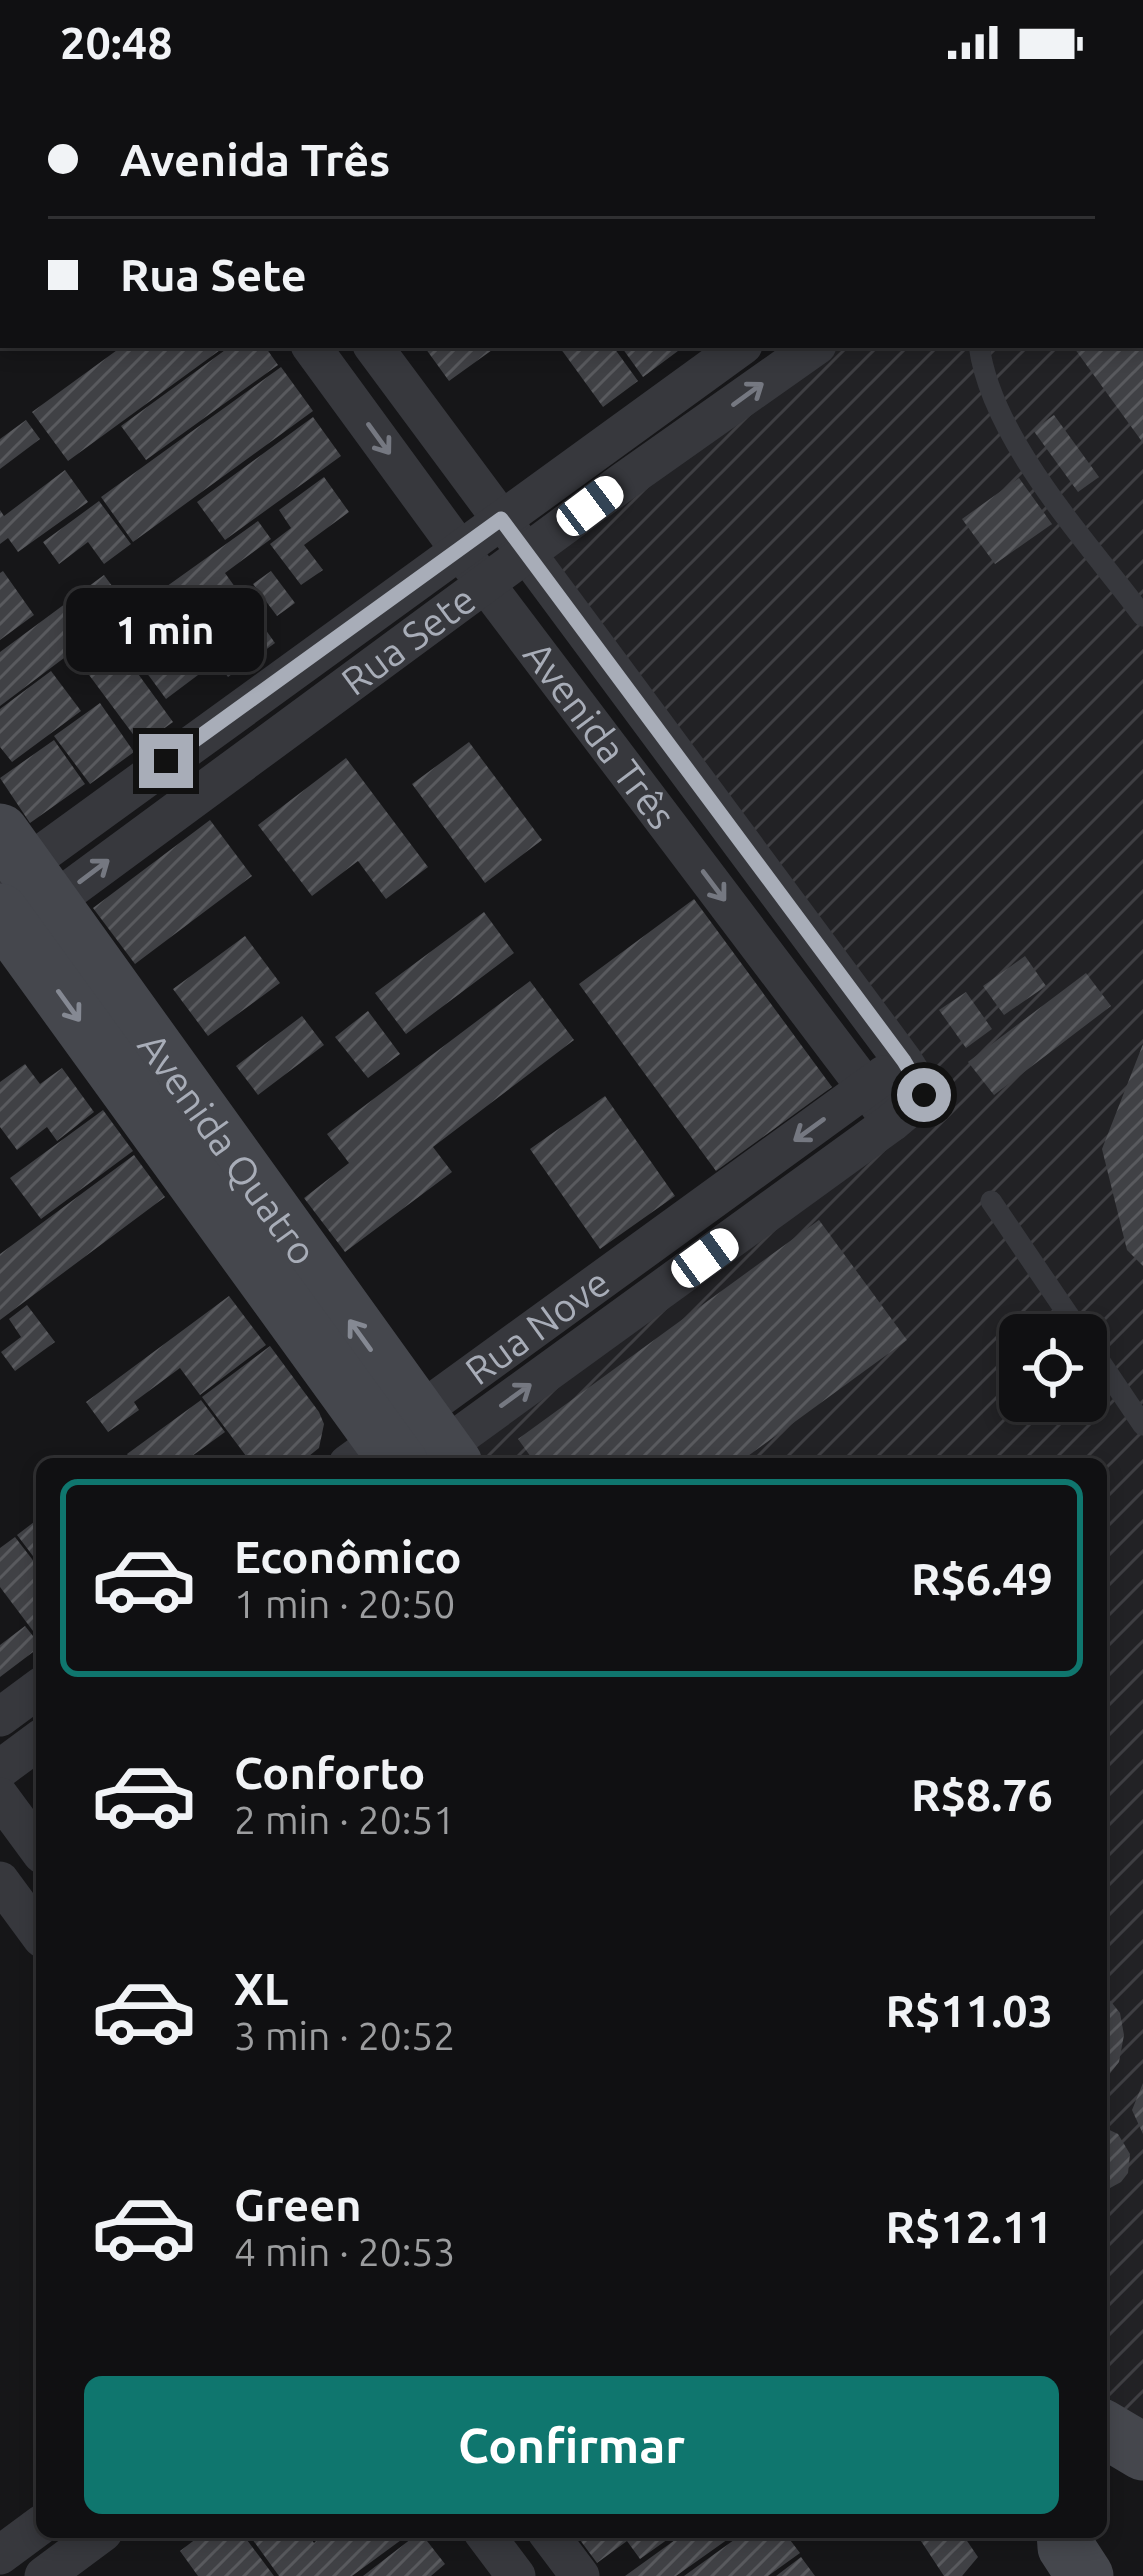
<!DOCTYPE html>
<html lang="pt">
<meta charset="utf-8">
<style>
body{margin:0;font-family:Ubuntu,sans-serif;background:#19191b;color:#f1f3f6;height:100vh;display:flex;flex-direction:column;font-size:45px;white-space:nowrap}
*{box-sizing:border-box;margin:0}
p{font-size:39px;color:#9c9d9f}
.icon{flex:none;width:66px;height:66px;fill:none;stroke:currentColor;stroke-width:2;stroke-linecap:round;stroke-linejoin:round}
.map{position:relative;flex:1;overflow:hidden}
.side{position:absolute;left:36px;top:1374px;width:1071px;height:1080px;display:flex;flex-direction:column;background:#101012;border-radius:18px;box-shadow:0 6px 18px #0003,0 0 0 3px #303032}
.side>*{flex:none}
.banner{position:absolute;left:0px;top:0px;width:1143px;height:264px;box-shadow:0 6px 18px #0003,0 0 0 3px #303032;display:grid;align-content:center;height:264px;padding:0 48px;background:#101012}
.fabs{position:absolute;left:999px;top:1230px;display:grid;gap:24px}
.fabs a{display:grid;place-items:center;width:108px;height:108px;border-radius:18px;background:#101012;box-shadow:0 6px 18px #0003,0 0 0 3px #303032;font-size:60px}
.end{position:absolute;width:54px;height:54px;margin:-27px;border:15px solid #a8adb8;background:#111;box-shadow:0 0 0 6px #111}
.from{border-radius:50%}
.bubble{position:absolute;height:84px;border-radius:18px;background:#101012;box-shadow:0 6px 18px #0003,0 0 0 3px #303032;font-size:39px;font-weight:700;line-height:84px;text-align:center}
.car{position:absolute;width:36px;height:72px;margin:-36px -18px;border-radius:15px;box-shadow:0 0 9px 3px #0007;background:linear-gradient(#fff 24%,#345 0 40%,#fff 0 76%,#345 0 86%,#fff 0)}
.banner b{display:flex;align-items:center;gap:42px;height:114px;font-size:45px}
.banner b+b{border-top:3px solid #303032}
.banner i{width:30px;height:30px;background:#f1f3f6}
ul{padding:21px 0 0;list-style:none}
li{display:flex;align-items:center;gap:36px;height:198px;margin:0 24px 18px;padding:0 24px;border:6px solid transparent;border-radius:18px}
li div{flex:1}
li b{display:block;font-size:45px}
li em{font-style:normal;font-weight:700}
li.active{border-color:#0f766e}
li>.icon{width:108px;height:108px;stroke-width:1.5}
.cta{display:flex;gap:24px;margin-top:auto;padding:24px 48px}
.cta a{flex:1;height:138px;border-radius:18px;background:#0f766e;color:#fff;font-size:48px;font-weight:700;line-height:138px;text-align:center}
.status{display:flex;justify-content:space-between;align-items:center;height:84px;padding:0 60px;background:#101012;direction:ltr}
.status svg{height:33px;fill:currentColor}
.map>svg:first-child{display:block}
.industrial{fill:url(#industrial-furrows);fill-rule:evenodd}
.building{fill:url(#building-hatch)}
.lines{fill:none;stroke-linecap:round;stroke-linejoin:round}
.service{stroke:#37383d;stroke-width:21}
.minor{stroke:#37383d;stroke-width:39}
.secondary{stroke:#45474d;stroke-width:57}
.oneway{stroke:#757881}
.oneway2{stroke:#858993}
.route{stroke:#a8adb8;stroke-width:15}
.labels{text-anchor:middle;stroke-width:9;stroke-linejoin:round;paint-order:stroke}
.street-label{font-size:39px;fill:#a8adb8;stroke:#111113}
</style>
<div class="status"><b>20:48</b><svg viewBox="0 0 49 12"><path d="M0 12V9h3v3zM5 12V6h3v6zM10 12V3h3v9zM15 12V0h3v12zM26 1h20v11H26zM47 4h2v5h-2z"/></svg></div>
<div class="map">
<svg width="1143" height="2492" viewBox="0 0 1143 2492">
<defs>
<pattern id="industrial-furrows" width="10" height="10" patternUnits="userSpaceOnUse" patternTransform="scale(3)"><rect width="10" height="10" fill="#222225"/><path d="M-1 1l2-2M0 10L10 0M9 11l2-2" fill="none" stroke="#3f3f43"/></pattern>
<pattern id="building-hatch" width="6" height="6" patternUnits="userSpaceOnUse" patternTransform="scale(3)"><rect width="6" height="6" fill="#404145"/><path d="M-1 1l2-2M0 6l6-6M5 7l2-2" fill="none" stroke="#595a5e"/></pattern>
</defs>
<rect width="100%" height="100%" fill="#161618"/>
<!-- industrial -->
<path class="industrial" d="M843 0H1143V2359L1101 2333V1380H458L447 1366 923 1016 533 471 827 261H1140V3ZM1020 1251H1086V1317H1020Z"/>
<!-- building -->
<path class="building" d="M124 261H227L68 377 32 328Z
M232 261H264L278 281 146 376 121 342Z
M423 261H499L449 297Z
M558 261H612L638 297 603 323Z
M620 261H679L682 264 643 293Z
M1072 261H1143V359Z
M281 283 313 327 133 458 101 413Z
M1054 331 1099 393 1078 408 1033 346Z
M313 333 341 372 225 456 197 418Z
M26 336 40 355 0 385V355Z
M65 386 88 418 18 468 8 454 0 460V426L4 432Z
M324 393 349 428 304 461 323 486 301 501 270 460 291 444 279 426Z
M1019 394 1052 440 995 480 962 435Z
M99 417 131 460 104 480 88 458 59 480 43 458Z
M258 437 271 455 225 489 235 503 226 509 242 532 251 525 275 559 228 593 163 505Z
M3 487 34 531 0 556V489Z
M271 487 295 519 277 532 253 500Z
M104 491 129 525 96 553 159 506 173 525 120 565 173 638 141 661 72 568 0 622V568Z
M181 552 206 585 166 615 141 581Z
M51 587 81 627 12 678 0 663V625Z
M100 619 134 668 90 700 54 652Z
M54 656 85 700 30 739 0 694Z
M469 658 542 756 485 799 412 700Z
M346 674 428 783 386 815 358 777 312 812 258 741Z
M210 736 252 792 135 880 93 824Z
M694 815 832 1003 716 1087 579 900Z
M484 828 514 869 406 950 375 909Z
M245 852 280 899 208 952 173 905Z
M1025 872 1046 902 1004 931 983 902Z
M1086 889 1111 922 994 1011 968 978Z
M530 897 574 956 433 1063 452 1088 345 1168 304 1114 349 1079 327 1050Z
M966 908 992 945 966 964 939 926Z
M368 927 400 970 368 994 335 953Z
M302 932 324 961 258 1011 236 982Z
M1143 960V1182L1127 1166 1102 1065Z
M25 980 40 1000 62 984 94 1028 57 1057 47 1043 17 1066 0 1043V998Z
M605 1012 675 1112 600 1165 530 1065Z
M103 1026 133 1067 41 1135 10 1094Z
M134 1071 165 1113 0 1236V1170Z
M819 1136 907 1256 737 1380H536L518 1355Z
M229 1212 266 1261 200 1311 180 1284 134 1318 139 1326 108 1348 86 1318Z
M27 1221 55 1258 15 1287 1 1268 21 1253 9 1235Z
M270 1262 319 1328 324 1340 319 1364 299 1380H252L202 1313Z
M201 1316 225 1348 181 1380H134L127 1370Z
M42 1432V1484L17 1451Z
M15 1453 42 1488V1559L0 1503V1464Z
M25 1542 41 1562 0 1593V1561Z
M1101 1905 1120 1929 1124 1951 1119 1978 1101 2001Z
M1143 1999V2050L1132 2026Z
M1101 2042 1118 2050 1130 2070 1128 2089 1121 2098 1101 2109Z
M205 2448H241L274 2492H198L180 2467Z
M247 2448H306L314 2459 317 2456 311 2448H412L352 2492H279Z
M420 2448 445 2480 431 2492H363Z
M591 2448H678L640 2475 627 2457 597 2479 580 2456Z
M686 2448H738L676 2492H625Z
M745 2448H784L800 2469 768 2492H684Z
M915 2448H961L978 2473 962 2492H944Z
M801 2473 815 2492H776Z"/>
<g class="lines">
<!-- service -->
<path class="service" d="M1067 3 1071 0
M979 261C991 355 1087 457 1143 532
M991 1117 1082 1251
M1086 1257 1143 1341"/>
<!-- minor -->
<g class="minor">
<path d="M119 0 122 3"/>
<path d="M178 0 180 3"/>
<path d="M788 0 791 3"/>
<path d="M840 0 842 3"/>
<path d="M21 3 25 0"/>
<path id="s1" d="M310 261 459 465 892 1038"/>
<path d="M372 261 903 977 924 1011 892 1038 425 1377"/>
<path d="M0 800 743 261"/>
<path id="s2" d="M34 832 623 398 817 261"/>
<path id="s3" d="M348 1380 884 991"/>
<path d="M0 1633 42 1602"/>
<path d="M0 1685 42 1654"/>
<path d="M0 1713 42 1770"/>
<path d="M0 1797 42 1854"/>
<path d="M483 2448 516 2492"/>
<path d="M547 2448 580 2492"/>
<path d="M0 2471 42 2440"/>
<path d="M44 2492 103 2448"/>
</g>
<!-- secondary -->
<g class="secondary">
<path id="s4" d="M0 748 454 1380"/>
<path d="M0 828 400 1380"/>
<path d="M1101 2343 1143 2368"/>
<path d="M1065 2448 1066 2463 1085 2492"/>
</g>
</g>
<!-- one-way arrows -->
<defs><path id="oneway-shaft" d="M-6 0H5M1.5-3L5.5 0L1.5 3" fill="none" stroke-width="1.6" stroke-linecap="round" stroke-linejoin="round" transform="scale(3)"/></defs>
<g class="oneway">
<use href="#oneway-shaft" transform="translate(748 310) rotate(-36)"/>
<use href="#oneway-shaft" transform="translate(379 355) rotate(54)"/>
<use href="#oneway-shaft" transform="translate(94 787) rotate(-37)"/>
<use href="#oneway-shaft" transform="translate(714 802) rotate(53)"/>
<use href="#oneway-shaft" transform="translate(809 1046) rotate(144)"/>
<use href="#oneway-shaft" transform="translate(516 1311) rotate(-36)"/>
</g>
<g class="oneway2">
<use href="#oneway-shaft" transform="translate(69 922) rotate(54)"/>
<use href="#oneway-shaft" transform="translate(360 1251) rotate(-126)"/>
</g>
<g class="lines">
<!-- route -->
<path class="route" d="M166 677 501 435 904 977 924 1011"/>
</g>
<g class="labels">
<!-- street labels -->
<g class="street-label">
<text dy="14" stroke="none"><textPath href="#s2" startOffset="465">Rua Sete</textPath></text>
<text dy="14" stroke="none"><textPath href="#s1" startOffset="486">Avenida Três</textPath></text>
<text dy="14" stroke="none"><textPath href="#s4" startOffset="390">Avenida Quatro</textPath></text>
<text dy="14" stroke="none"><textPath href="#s3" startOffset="234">Rua Nove</textPath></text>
</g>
</g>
</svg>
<div class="fabs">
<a><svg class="icon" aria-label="locate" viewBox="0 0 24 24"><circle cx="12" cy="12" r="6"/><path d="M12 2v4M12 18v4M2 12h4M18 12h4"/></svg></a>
</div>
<i class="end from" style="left:924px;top:1011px"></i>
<i class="end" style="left:166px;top:677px"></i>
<div class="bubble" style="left:66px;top:504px;width:198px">1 min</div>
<i class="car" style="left:590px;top:422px;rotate:53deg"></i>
<i class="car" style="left:705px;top:1174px;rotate:54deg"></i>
<div class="banner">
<b><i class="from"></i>Avenida Três</b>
<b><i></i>Rua Sete</b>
</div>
<section class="side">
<ul>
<li class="active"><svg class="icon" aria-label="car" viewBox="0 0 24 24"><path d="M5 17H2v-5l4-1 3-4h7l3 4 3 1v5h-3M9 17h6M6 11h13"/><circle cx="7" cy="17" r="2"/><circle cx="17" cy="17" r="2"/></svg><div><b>Econômico</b><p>1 min · 20:50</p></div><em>R$6.49</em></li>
<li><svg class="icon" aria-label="car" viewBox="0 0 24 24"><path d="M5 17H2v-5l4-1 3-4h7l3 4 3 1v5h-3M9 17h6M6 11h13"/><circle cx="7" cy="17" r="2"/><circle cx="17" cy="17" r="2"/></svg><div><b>Conforto</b><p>2 min · 20:51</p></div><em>R$8.76</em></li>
<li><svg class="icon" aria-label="car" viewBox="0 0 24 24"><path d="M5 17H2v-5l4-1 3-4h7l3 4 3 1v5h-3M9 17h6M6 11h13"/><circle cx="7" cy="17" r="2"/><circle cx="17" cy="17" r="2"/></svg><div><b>XL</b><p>3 min · 20:52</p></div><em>R$11.03</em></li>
<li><svg class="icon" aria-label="car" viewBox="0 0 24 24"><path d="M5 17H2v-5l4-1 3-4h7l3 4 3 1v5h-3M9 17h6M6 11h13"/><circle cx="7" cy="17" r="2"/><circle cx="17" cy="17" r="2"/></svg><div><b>Green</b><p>4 min · 20:53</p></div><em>R$12.11</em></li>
</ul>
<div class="cta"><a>Confirmar</a></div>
</section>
</div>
